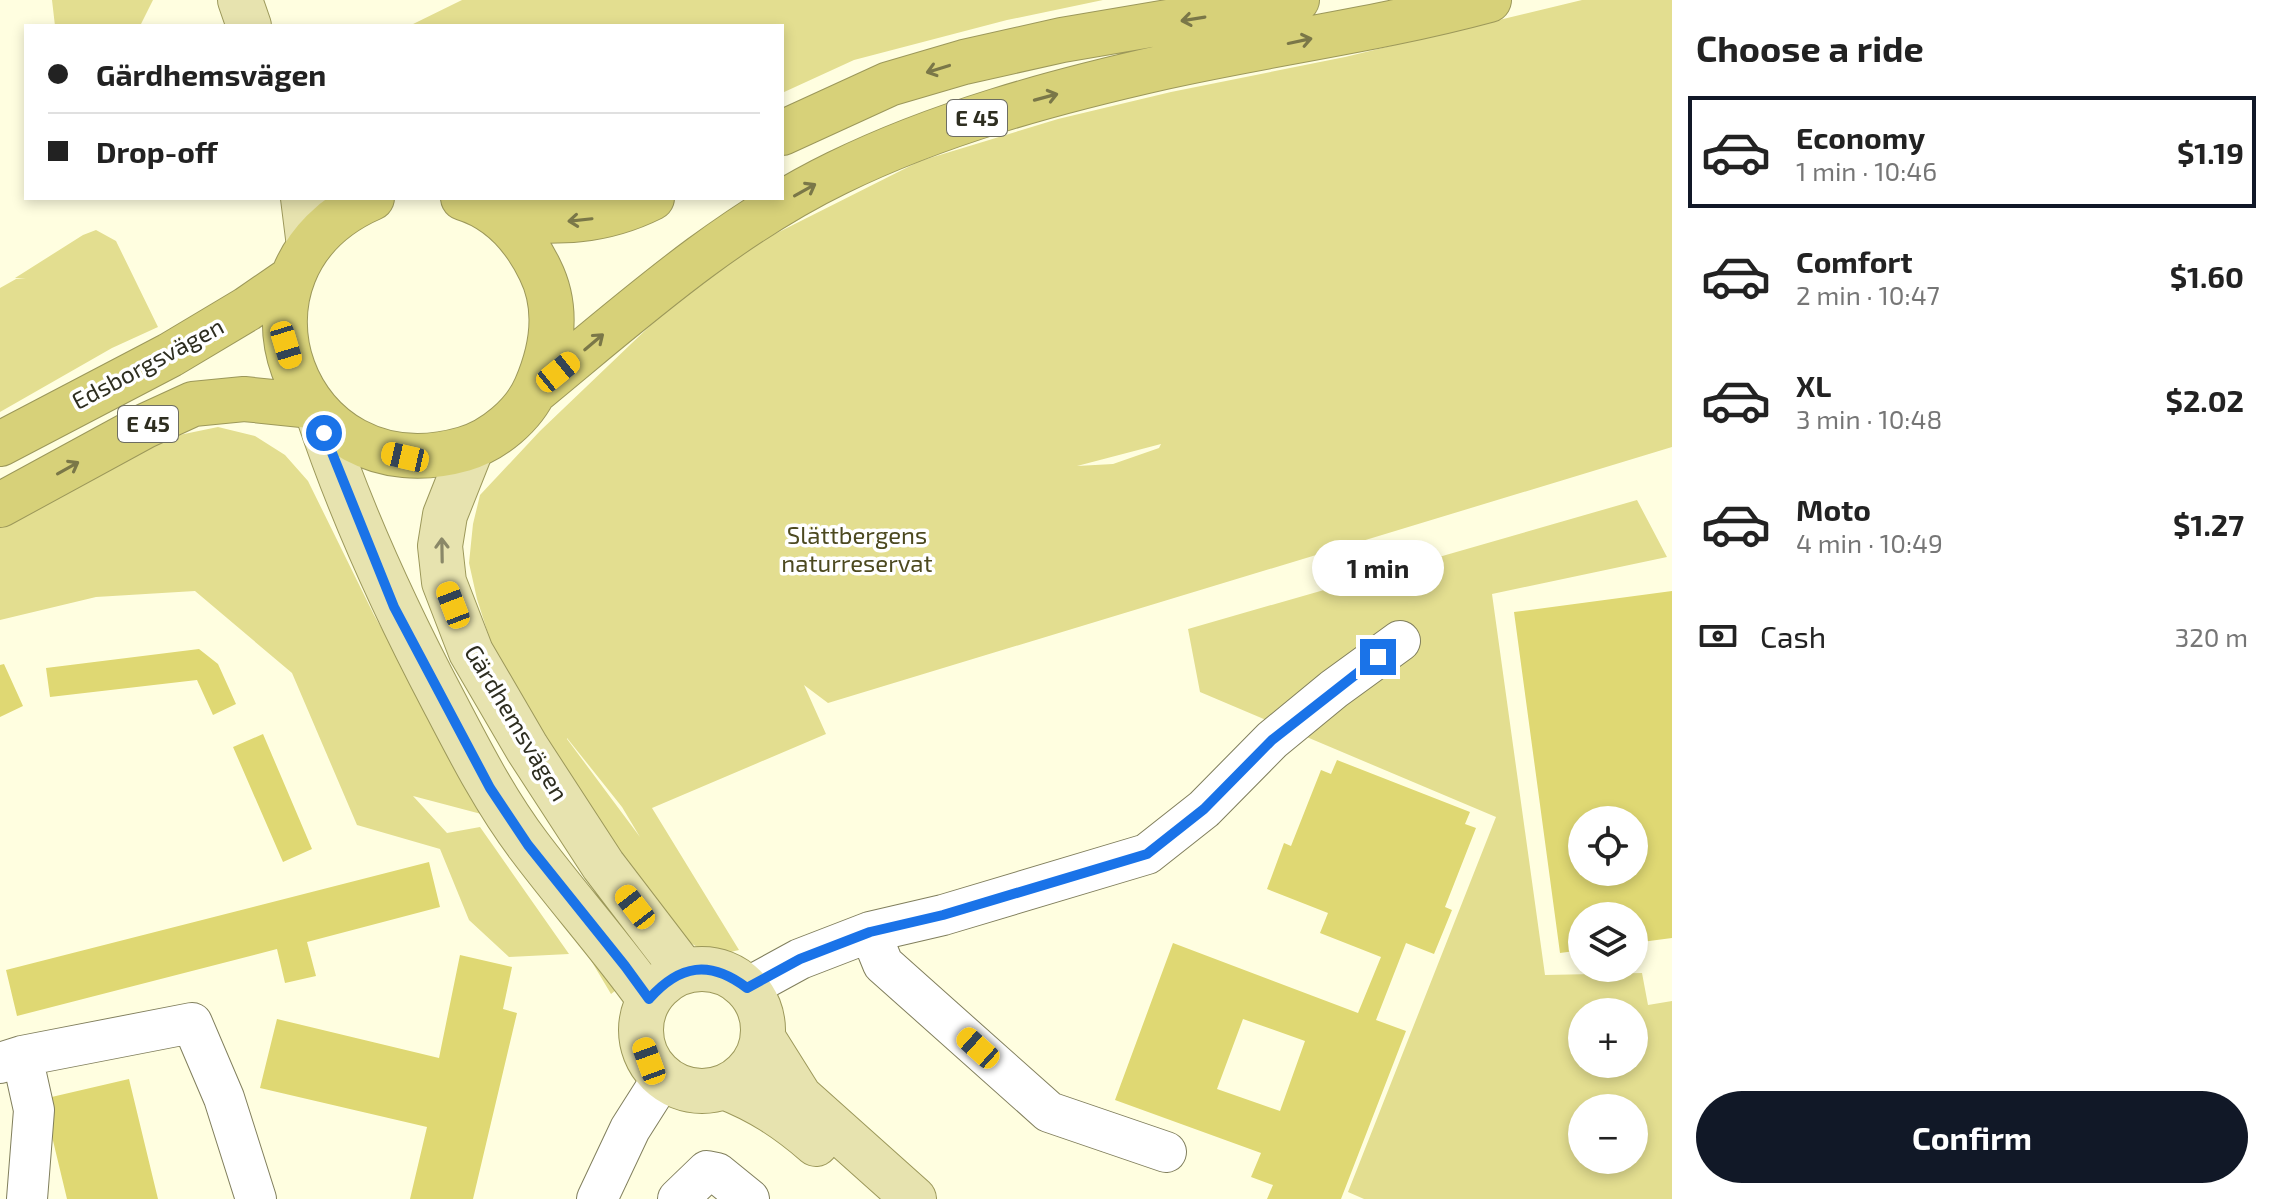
<!DOCTYPE html>
<meta charset="utf-8">
<style>
body{margin:0;font-family:"Exo 2",sans-serif;background:#f2f2f2;color:#222;height:100vh;display:flex;flex-direction:column;font-size:30px;white-space:nowrap}
*{box-sizing:border-box;margin:0}
p{font-size:26px;color:#767676}
.icon{flex:none;width:44px;height:44px;fill:none;stroke:currentColor;stroke-width:2;stroke-linecap:round;stroke-linejoin:round}
.map{position:relative;flex:1;overflow:hidden}
.panel{display:flex;flex-direction:column;background:#fff;width:600px}
.panel>*{flex:none}
.hud{position:absolute;left:24px;top:24px;width:760px;height:176px;border-radius:0px;box-shadow:0 4px 12px #0003;display:grid;align-content:center;height:176px;padding:0 24px;background:#fff}
.controls{position:absolute;left:1568px;top:806px;display:grid;gap:16px}
.controls a{display:grid;place-items:center;width:80px;height:80px;border-radius:50%;background:#fff;box-shadow:0 4px 12px #0003;font-size:40px}
.end{position:absolute;width:36px;height:36px;margin:-18px;border:10px solid #1a73e8;background:#fff;box-shadow:0 0 0 4px #fff}
.from{border-radius:50%}
.bubble{position:absolute;height:56px;border-radius:28px;background:#fff;box-shadow:0 4px 12px #0003;font-size:26px;font-weight:700;line-height:56px;text-align:center}
.car{position:absolute;width:24px;height:48px;margin:-24px -12px;border-radius:10px;box-shadow:0 0 6px 2px #0007;background:linear-gradient(#f5c518 24%,#345 0 40%,#f5c518 0 76%,#345 0 86%,#f5c518 0)}
.hud b{display:flex;align-items:center;gap:28px;height:76px;font-size:30px}
.hud b+b{border-top:2px solid #e0e0e0}
.hud i{width:20px;height:20px;background:#222}
ul{padding:0;list-style:none}
li{display:flex;align-items:center;gap:24px;height:112px;margin:0 16px 12px;padding:0 8px;border:4px solid transparent;border-radius:0px}
li div{flex:1}
li b{display:block;font-size:30px}
li em{font-style:normal;font-weight:700}
li.on{border-color:#111827}
li>.icon{width:72px;height:72px;stroke-width:1.5}
h2{padding:0 24px;font-size:36px;line-height:96px}
.pay{display:flex;align-items:center;gap:20px;height:88px;padding:0 24px;font-size:30px}
.pay p{margin-inline-start:auto}
.action{display:flex;gap:16px;margin-top:auto;padding:16px 24px}
.action a{flex:1;height:92px;border-radius:48px;background:#111827;color:#fff;font-size:32px;font-weight:700;line-height:92px;text-align:center}
main{display:flex;flex:1;min-height:0}
.map>svg:first-child{display:block}
.green{fill:#e3de90;fill-rule:evenodd}
.building{fill:#dfd873;fill-rule:evenodd}
.lines{fill:none;stroke-linecap:round;stroke-linejoin:round}
.minor-casing{stroke:#817f5d;stroke-width:42}
.major-casing{stroke:#9c985a;stroke-width:46}
.highway-casing{stroke:#9c985a;stroke-width:46}
.minor{stroke:#fff;stroke-width:40}
.major{stroke:#e7e3af;stroke-width:44}
.highway{stroke:#d7d179;stroke-width:44}
.oneway{stroke:#7a7748}
.oneway2{stroke:#8a8868}
.route{stroke:#1a73e8;stroke-width:10}
.labels{text-anchor:middle;stroke-width:7;stroke-linejoin:round;paint-order:stroke}
.shield{fill:#fff;stroke:#6d6d63;stroke-width:2}
.shield-label{font-size:22px;font-weight:bold;fill:#2e2e20}
.street-label{font-size:24px;fill:#2e2e20;stroke:#fff}
.park-label{font-size:24px;fill:#4c491f;stroke:#fff}
</style>
<main>
<div class="map">
<svg width="1672" height="1199" viewBox="0 0 1672 1199">
<rect width="100%" height="100%" fill="#fffee0"/>
<!-- green -->
<path class="green" d="M52 0H153L140 26H55Z
M462 0H1103L1007 20 854 60 782 93V26H409Z
M1582 0H1672V447L828 703 804 685 826 734 652 808 739 950C734 951 725 954 719 954 690 952 669 922 652 902L522 700 492 646 477 599 469 563 473 524 480 495 540 431 677 300 755 244 920 161 1058 119 1171 92 1345 57ZM1161 444 1159 448 1113 464 1077 466ZM567 738 622 807 640 837 567 739Z
M96 230 116 241 158 327 112 348 0 412V288L16 279H26L15 278 83 235Z
M218 427 255 436 285 455 308 481 374 615 453 755 624 984 611 994 586 952 485 815 413 796 447 833 480 827 569 954 509 957 469 920 440 849 357 825 292 673 195 591 96 597 0 620V523L155 440Z
M1637 500 1667 557 1492 594 1545 975 1642 973 1648 1005 1672 1001V1199H1364L1348 1192 1496 817 1200 692 1188 629ZM1582 1012H1634V1064H1582ZM1582 1108H1634V1160H1582Z"/>
<!-- building -->
<path class="building" d="M1672 591V938L1634 943V916H1582V950L1560 953 1514 612ZM1582 820H1634V872H1582Z
M199 649 218 664 236 704 213 715 197 680 50 697 46 668Z
M4 664 23 706 0 717V665Z
M263 734 312 849 283 862 233 747Z
M1337 760 1470 812 1465 824 1476 828 1445 907 1452 910 1434 954 1406 943 1376 1020 1406 1031 1341 1199H1267L1273 1185 1251 1177 1261 1153 1115 1100 1173 943 1358 1013 1381 957 1320 933 1328 913 1267 889 1284 843 1291 846 1321 770 1331 774ZM1243 1019 1305 1041 1280 1111 1217 1089Z
M429 862 440 907 307 942 316 976 285 983 277 949 17 1016 6 970Z
M460 955 512 967 503 1009 517 1013 473 1199H410L427 1127 260 1088 277 1019 439 1058Z
M129 1079 158 1199H67L43 1099Z"/>
<g class="lines">
<!-- minor casing -->
<g class="minor-casing">
<path id="minor" d="M870 932 883 964 1049 1112 1166 1152
M747 988 800 959 870 932 943 915 1147 854 1204 809 1272 740 1334 689 1400 641
M22 1056 34 1110 27 1199
M0 1063 22 1056 192 1023 224 1098 256 1199
M597 1199 630 1129 663 1077
M678 1199 707 1171 717 1173 749 1199"/>
</g>
<!-- major casing -->
<g class="major-casing">
<path id="major" d="M240 0 249 26
M303 198 309 246
M317 411C350 511 394 607 443 700 469 750 495 801 529 846 568 898 611 946 649 999
M472 447 445 515 440 546 444 582 471 652 527 748 603 865 684 971
M641 1030a61 61 0 1 1 122 0a61 61 0 1 1-122 0Z
M763 1038 800 1097 914 1199
M724 1087C760 1101 787 1119 816 1144"/>
</g>
<!-- highway casing -->
<g class="highway-casing">
<path id="highway" d="M782 133 889 84 964 62 1062 40 1297 0
M372 198C210 269 293 498 464 449 493 441 524 415 536 387 552 350 559 308 540 270 524 237 499 209 463 198
M503 219C559 222 600 224 652 198
M534 392C630 313 724 228 837 173 939 123 1053 92 1164 67 1272 43 1382 29 1489 0
M0 444 170 355 247 309 292 278
M0 505 145 426 193 404 244 399 312 406"/>
</g>
<!-- minor -->
<use href="#minor" class="minor"/>
<!-- major -->
<use href="#major" class="major"/>
<!-- highway -->
<use href="#highway" class="highway"/>
</g>
<!-- one-way arrows -->
<defs><path id="oneway-shaft" d="M-6 0H5M1.5-3L5.5 0L1.5 3" fill="none" stroke-width="1.6" stroke-linecap="round" stroke-linejoin="round" transform="scale(2)"/></defs>
<g class="oneway">
<use href="#oneway-shaft" transform="translate(1193 19) rotate(171)"/>
<use href="#oneway-shaft" transform="translate(1300 41) rotate(-12)"/>
<use href="#oneway-shaft" transform="translate(938 69) rotate(163)"/>
<use href="#oneway-shaft" transform="translate(1046 97) rotate(-15)"/>
<use href="#oneway-shaft" transform="translate(805 190) rotate(-29)"/>
<use href="#oneway-shaft" transform="translate(580 220) rotate(174)"/>
<use href="#oneway-shaft" transform="translate(594 342) rotate(-40)"/>
<use href="#oneway-shaft" transform="translate(68 468) rotate(-29)"/>
</g>
<use class="oneway2" href="#oneway-shaft" transform="translate(442 550) rotate(-91)"/>
<g class="lines">
<!-- route -->
<path class="route" d="M324 433 394 607 490 788 528 845 625 966 649 999C680 964 710 960 747 988L800 959 870 932 943 915 1147 854 1204 809 1272 740 1378 657"/>
</g>
<g class="labels">
<!-- shield labels -->
<g class="shield">
<rect x="947" y="100" width="60" height="36" rx="6"/>
<rect x="118" y="406" width="60" height="36" rx="6"/>
</g>
<g class="shield-label">
<text x="977" y="126">E 45</text>
<text x="148" y="432">E 45</text>
</g>
<!-- street labels -->
<g class="street-label">
<text transform="translate(148 364) rotate(-28)" y="8">Edsborgsvägen</text>
<text transform="translate(516 723) rotate(59)" y="8">Gärdhemsvägen</text>
</g>
<!-- park labels -->
<g class="park-label">
<text x="857" y="544">Slättbergens<tspan x="857" dy="28">naturreservat</tspan></text>
</g>
</g>
</svg>
<div class="controls">
<a><svg class="icon" aria-label="locate" viewBox="0 0 24 24"><circle cx="12" cy="12" r="6"/><path d="M12 2v4M12 18v4M2 12h4M18 12h4"/></svg></a>
<a><svg class="icon" aria-label="layers" viewBox="0 0 24 24"><path d="M12 4l9 5-9 5-9-5zM3 14l9 5 9-5"/></svg></a>
<a>+</a>
<a>−</a>
</div>
<i class="end from" style="left:324px;top:433px"></i>
<i class="end" style="left:1378px;top:657px"></i>
<div class="bubble" style="left:1312px;top:540px;width:132px">1 min</div>
<i class="car" style="left:286px;top:345px;rotate:163deg"></i>
<i class="car" style="left:558px;top:372px;rotate:51deg"></i>
<i class="car" style="left:405px;top:457px;rotate:283deg"></i>
<i class="car" style="left:453px;top:605px;rotate:339deg"></i>
<i class="car" style="left:635px;top:907px;rotate:322deg"></i>
<i class="car" style="left:978px;top:1048px;rotate:312deg"></i>
<i class="car" style="left:649px;top:1061px;rotate:340deg"></i>
<div class="hud">
<b><i class="from"></i>Gärdhemsvägen</b>
<b><i></i>Drop-off</b>
</div>
</div>
<section class="panel">
<h2>Choose a ride</h2>
<ul>
<li class="on"><svg class="icon" aria-label="car" viewBox="0 0 24 24"><path d="M5 17H2v-5l4-1 3-4h7l3 4 3 1v5h-3M9 17h6M6 11h13"/><circle cx="7" cy="17" r="2"/><circle cx="17" cy="17" r="2"/></svg><div><b>Economy</b><p>1 min · 10:46</p></div><em>$1.19</em></li>
<li><svg class="icon" aria-label="car" viewBox="0 0 24 24"><path d="M5 17H2v-5l4-1 3-4h7l3 4 3 1v5h-3M9 17h6M6 11h13"/><circle cx="7" cy="17" r="2"/><circle cx="17" cy="17" r="2"/></svg><div><b>Comfort</b><p>2 min · 10:47</p></div><em>$1.60</em></li>
<li><svg class="icon" aria-label="car" viewBox="0 0 24 24"><path d="M5 17H2v-5l4-1 3-4h7l3 4 3 1v5h-3M9 17h6M6 11h13"/><circle cx="7" cy="17" r="2"/><circle cx="17" cy="17" r="2"/></svg><div><b>XL</b><p>3 min · 10:48</p></div><em>$2.02</em></li>
<li><svg class="icon" aria-label="car" viewBox="0 0 24 24"><path d="M5 17H2v-5l4-1 3-4h7l3 4 3 1v5h-3M9 17h6M6 11h13"/><circle cx="7" cy="17" r="2"/><circle cx="17" cy="17" r="2"/></svg><div><b>Moto</b><p>4 min · 10:49</p></div><em>$1.27</em></li>
</ul>
<div class="pay"><svg class="icon" aria-label="cash" viewBox="0 0 24 24"><path d="M3 7h18v10H3z"/><circle cx="12" cy="12" r="2"/></svg>Cash<p>320 m</p></div>
<div class="action"><a>Confirm</a></div>
</section>
</main>
